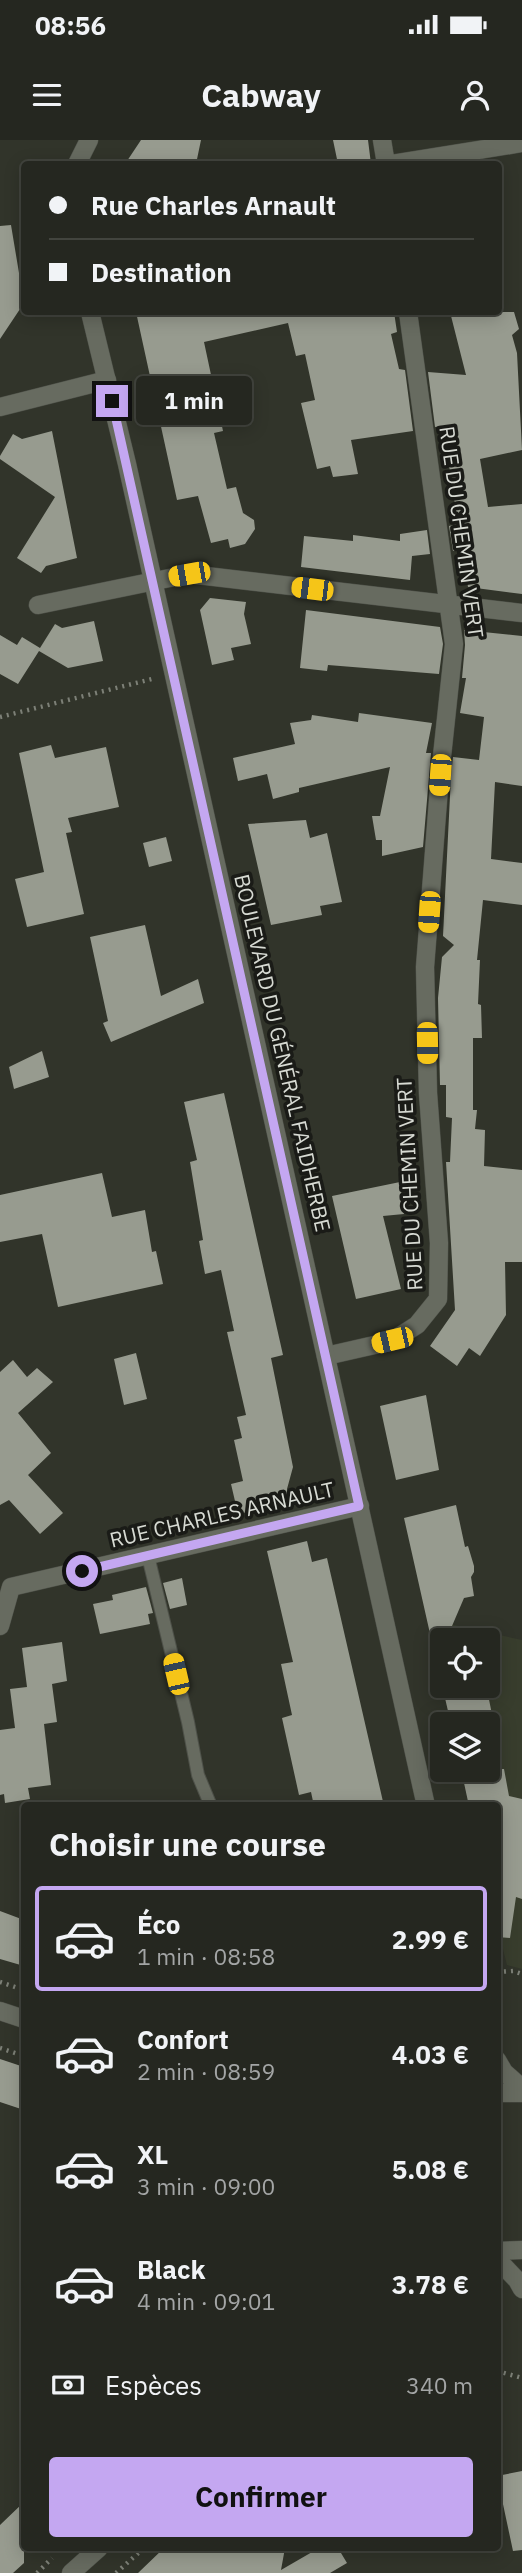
<!DOCTYPE html>
<html lang="fr">
<meta charset="utf-8">
<style>
body{margin:0;font-family:"IBM Plex Sans",sans-serif;background:#2d2f29;color:#f1f3f6;height:100vh;display:flex;flex-direction:column;font-size:26px;white-space:nowrap}
*{box-sizing:border-box;margin:0}
p{font-size:23px;color:#a3a5a5}
.icon{flex:none;width:38px;height:38px;fill:none;stroke:currentColor;stroke-width:2;stroke-linecap:round;stroke-linejoin:round}
.map{position:relative;flex:1;overflow:hidden}
.drawer{position:absolute;left:21px;top:1662px;width:480px;height:749px;display:flex;flex-direction:column;background:#252720;border-radius:7px;box-shadow:0 4px 18px #0003,0 0 0 2px #42443e}
.drawer>*{flex:none}
.guide{position:absolute;left:21px;top:21px;width:481px;height:154px;border-radius:7px;box-shadow:0 4px 18px #0003,0 0 0 2px #42443e;display:grid;align-content:center;height:154px;padding:0 28px;background:#252720}
.controls{position:absolute;left:430px;top:1488px;display:grid;gap:14px}
.controls a{display:grid;place-items:center;width:70px;height:70px;border-radius:7px;background:#252720;box-shadow:0 4px 18px #0003,0 0 0 2px #42443e;font-size:35px}
.end{position:absolute;width:32px;height:32px;margin:-16px;border:9px solid #c4a7f1;background:#111;box-shadow:0 0 0 4px #111}
.from{border-radius:50%}
.bubble{position:absolute;height:49px;border-radius:7px;background:#252720;box-shadow:0 4px 18px #0003,0 0 0 2px #42443e;font-size:23px;font-weight:700;line-height:49px;text-align:center}
.car{position:absolute;width:21px;height:42px;margin:-21px -10px;border-radius:9px;box-shadow:0 0 5px 2px #0007;background:linear-gradient(#f5c518 24%,#345 0 40%,#f5c518 0 76%,#345 0 86%,#f5c518 0)}
.guide b{display:flex;align-items:center;gap:24px;height:66px;font-size:26px}
.guide b+b{border-top:2px solid #42443e}
.guide i{width:18px;height:18px;background:#f1f3f6}
ul{padding:0;list-style:none}
li{display:flex;align-items:center;gap:21px;height:105px;margin:0 14px 10px;padding:0 14px;border:4px solid transparent;border-radius:7px}
li div{flex:1}
li b{display:block;font-size:26px}
li em{font-style:normal;font-weight:700}
li.active{border-color:#c4a7f1}
li>.icon{width:63px;height:63px;stroke-width:1.5}
h2{padding:0 28px;font-size:32px;line-height:84px}
.pay{display:flex;align-items:center;gap:18px;height:77px;padding:0 28px;font-size:26px}
.pay p{margin-inline-start:auto}
.action{display:flex;gap:14px;margin-top:auto;padding:14px 28px}
.action a{flex:1;height:80px;border-radius:7px;background:#c4a7f1;color:#111;font-size:28px;font-weight:700;line-height:80px;text-align:center}
.status{display:flex;justify-content:space-between;align-items:center;height:49px;padding:0 35px;background:#252720;direction:ltr}
.status svg{height:19px;fill:currentColor}
header{display:flex;justify-content:space-between;align-items:center;height:91px;padding:0 28px;background:#252720;font-size:32px;font-weight:700}
.map>svg:first-child{display:block}
.built{fill:#383d2d;fill-rule:evenodd}
.building{fill:#979b8f}
.lines{fill:none;stroke-linecap:round;stroke-linejoin:round}
.service-casing{stroke:#4e5149;stroke-width:14}
.minor-casing{stroke:#4e5149;stroke-width:19}
.secondary-casing{stroke:#4e5149;stroke-width:19}
.path{stroke:#7d8077;stroke-width:4.5;stroke-dasharray:2 5;stroke-linecap:butt}
.service{stroke:#676b60;stroke-width:12}
.minor{stroke:#676b60;stroke-width:18}
.secondary{stroke:#676b60;stroke-width:18}
.route{stroke:#c4a7f1;stroke-width:9}
.labels{text-anchor:middle;stroke-width:7;stroke-linejoin:round;paint-order:stroke}
.street-label{font-size:21px;fill:#d7dad3;stroke:#1a1b17}
</style>
<div class="status"><b>08:56</b><svg viewBox="0 0 49 12"><path d="M0 12V9h3v3zM5 12V6h3v6zM10 12V3h3v9zM15 12V0h3v12zM26 1h20v11H26zM47 4h2v5h-2z"/></svg></div>
<header><svg class="icon" aria-label="menu" viewBox="0 0 24 24"><path d="M4 6h16M4 12h16M4 18h16"/></svg>Cabway<svg class="icon" aria-label="person" viewBox="0 0 24 24"><circle cx="12" cy="8" r="4"/><path d="M4 21q1-7 8-7t8 7"/></svg></header>
<div class="map">
<svg width="522" height="2433" viewBox="0 0 522 2433">
<rect width="100%" height="100%" fill="#31342a"/>
<!-- built -->
<path class="built" d="M427 1479 522 1500V1829L507 1825 497 1785V1666H469L461 1629H488V1584H451ZM443 1500H488V1545H443Z"/>
<!-- building -->
<path class="building" d="M141 0H201L196 24H125Z
M333 0H368L371 24H338Z
M11 85 24 163 0 199V86Z
M136 172H394L397 192 391 194 399 229 405 230 413 291 351 300 358 334 333 337 330 326 317 329 301 263 315 260 305 214 296 216 288 183 204 202 223 291 214 293 227 349 236 347 243 373 254 380 255 389 245 404 230 408 228 399 211 403 198 356 177 360Z
M450 172H514L519 189 512 195 517 213 522 310 480 319 488 367 522 364V454L468 447 462 410 453 411 449 386 458 384 443 286 435 287 428 232 466 235Z
M52 291 77 418 46 426 41 433 17 418 55 357 0 319V316L13 294 22 299Z
M427 390 430 414 412 416 410 440 301 427 304 396 353 401V395L400 401V394Z
M210 458 246 462 244 474 251 504 231 508 234 520 212 525 200 470Z
M306 470 440 487 443 504 439 534 328 525 327 531 300 528Z
M94 481 103 521 68 528 39 511 18 544 0 534V495L17 505 22 497 40 508 55 484 62 488Z
M464 490 522 496V646L495 642 491 719 522 723V765L483 760 477 820H480L478 864 481 865 482 898H473V970H477L475 989 485 990 484 1026 522 1030V1122H505L506 1175 480 1216 469 1208 457 1226 430 1206 455 1170 446 1022H450L452 978 446 977V945H440L438 858 442 817 454 805 443 796 451 636 453 617 479 620 484 577 460 573 466 538H462L465 505Z
M359 573 432 583 426 613H431L423 707 382 716V700H376L372 676H380L390 627 299 648V652L273 659 267 634 238 641 233 618 295 604 290 583 311 580 312 575 358 582Z
M51 605 55 618 106 607 119 667 68 678 72 692 66 693 84 774 27 787 15 739 44 732 19 613Z
M306 680 310 698 327 693 342 762 320 766 322 775 271 785 248 684Z
M166 697 172 721 149 727 143 703Z
M145 785 161 856 198 839 204 863 111 902 103 883 108 881 90 797Z
M42 911 49 937 14 949 9 927Z
M224 953 283 1215 271 1218 293 1327 287 1349 291 1363 238 1374 231 1344 243 1341 234 1300 242 1298 237 1277 246 1275 227 1192 234 1191 221 1130 205 1134 199 1101 203 1100 190 1022 197 1020 184 962Z
M102 1033 112 1077 145 1070 152 1112 156 1111 163 1144 58 1167 42 1094 0 1102V1055Z
M400 1042 404 1074 383 1076 401 1149 356 1159 332 1056Z
M136 1213 147 1259 124 1265 114 1219Z
M13 1220 27 1237 37 1228 53 1242 18 1273 51 1313 28 1335 63 1373 40 1394 9 1360 0 1365V1232Z
M426 1255 439 1330 396 1340 380 1266Z
M456 1365 465 1407 468 1406 474 1426V1432L471 1437 474 1456 464 1458 449 1493 431 1498 404 1378Z
M307 1401 312 1422 327 1418 384 1666H314L311 1652 299 1655 282 1578 292 1575 281 1524 293 1522 267 1411Z
M182 1438 187 1465 170 1469 163 1443Z
M146 1447 153 1473 148 1474 150 1484 100 1494 93 1464 113 1460 112 1455Z
M62 1502 67 1541 52 1544 57 1582 44 1584 51 1645 28 1648 30 1659 5 1663 4 1654 0 1655V1590L15 1588 10 1549 27 1547 22 1508Z
M442 1545H486L494 1584H451Z
M461 1629H504L509 1656 522 1659V1759L516 1757 510 1798 497 1797V1666H469Z
M0 1771 24 1780V1826L0 1819Z
M0 1919 24 1927V1970L0 1962Z
M522 2331V2410L513 2411 497 2336Z
M24 2362V2423L13 2433H0V2385Z
M164 2408H285L281 2430 319 2408H338L347 2423 330 2433H138Z"/>
<g class="lines">
<!-- service casing -->
<g class="service-casing">
<path id="service" d="M148 1416 188 1582 198 1635 211 1666"/>
</g>
<!-- minor casing -->
<g class="minor-casing">
<path id="minor" d="M382 0 386 24
M392 24 522 3
M0 267 107 240
M38 465 189 434 522 473
M326 1216 392 1201 417 1185 438 1159 439 1103 428 953 425 827 440 635 454 504 408 172
M0 1486 11 1447 360 1366
M71 2433 99 2408"/>
</g>
<!-- secondary casing -->
<g class="secondary-casing">
<path id="secondary" d="M77 24 89 0
M90 172 127 324 426 1666
M0 1871 24 1879
M497 1920 504 1932 522 1948
M497 1953H522
M497 2111 522 2110
M497 2119 517 2140 522 2149"/>
</g>
<!-- path -->
<path class="path" d="M0 577 152 539
M497 1832 513 1831 522 1834
M0 1842 24 1850
M0 1908 24 1916
M497 2231 522 2238
M37 2433 52 2418
M116 2433 144 2408"/>
<!-- service -->
<use href="#service" class="service"/>
<!-- minor -->
<use href="#minor" class="minor"/>
<!-- secondary -->
<use href="#secondary" class="secondary"/>
</g>
<g class="lines">
<!-- route -->
<path class="route" d="M82 1431 359 1366 112 261"/>
</g>
<g class="labels">
<!-- street labels -->
<g class="street-label">
<text transform="translate(461 392) rotate(82)" y="7">RUE DU CHEMIN VERT</text>
<text transform="translate(282 913) rotate(77)" y="7">BOULEVARD DU GÉNÉRAL FAIDHERBE</text>
<text transform="translate(410 1044) rotate(-93)" y="7">RUE DU CHEMIN VERT</text>
<text transform="translate(222 1375) rotate(-13)" y="7">RUE CHARLES ARNAULT</text>
</g>
</g>
</svg>
<div class="controls">
<a><svg class="icon" aria-label="locate" viewBox="0 0 24 24"><circle cx="12" cy="12" r="6"/><path d="M12 2v4M12 18v4M2 12h4M18 12h4"/></svg></a>
<a><svg class="icon" aria-label="layers" viewBox="0 0 24 24"><path d="M12 4l9 5-9 5-9-5zM3 14l9 5 9-5"/></svg></a>
</div>
<i class="end from" style="left:82px;top:1431px"></i>
<i class="end" style="left:112px;top:261px"></i>
<div class="bubble" style="left:136px;top:236px;width:116px">1 min</div>
<i class="car" style="left:189px;top:434px;rotate:260deg"></i>
<i class="car" style="left:312px;top:449px;rotate:277deg"></i>
<i class="car" style="left:440px;top:635px;rotate:184deg"></i>
<i class="car" style="left:429px;top:772px;rotate:184deg"></i>
<i class="car" style="left:427px;top:903px;rotate:179deg"></i>
<i class="car" style="left:392px;top:1200px;rotate:257deg"></i>
<i class="car" style="left:176px;top:1534px;rotate:347deg"></i>
<div class="guide">
<b><i class="from"></i>Rue Charles Arnault</b>
<b><i></i>Destination</b>
</div>
<section class="drawer">
<h2>Choisir une course</h2>
<ul>
<li class="active"><svg class="icon" aria-label="car" viewBox="0 0 24 24"><path d="M5 17H2v-5l4-1 3-4h7l3 4 3 1v5h-3M9 17h6M6 11h13"/><circle cx="7" cy="17" r="2"/><circle cx="17" cy="17" r="2"/></svg><div><b>Éco</b><p>1 min · 08:58</p></div><em>2.99 €</em></li>
<li><svg class="icon" aria-label="car" viewBox="0 0 24 24"><path d="M5 17H2v-5l4-1 3-4h7l3 4 3 1v5h-3M9 17h6M6 11h13"/><circle cx="7" cy="17" r="2"/><circle cx="17" cy="17" r="2"/></svg><div><b>Confort</b><p>2 min · 08:59</p></div><em>4.03 €</em></li>
<li><svg class="icon" aria-label="car" viewBox="0 0 24 24"><path d="M5 17H2v-5l4-1 3-4h7l3 4 3 1v5h-3M9 17h6M6 11h13"/><circle cx="7" cy="17" r="2"/><circle cx="17" cy="17" r="2"/></svg><div><b>XL</b><p>3 min · 09:00</p></div><em>5.08 €</em></li>
<li><svg class="icon" aria-label="car" viewBox="0 0 24 24"><path d="M5 17H2v-5l4-1 3-4h7l3 4 3 1v5h-3M9 17h6M6 11h13"/><circle cx="7" cy="17" r="2"/><circle cx="17" cy="17" r="2"/></svg><div><b>Black</b><p>4 min · 09:01</p></div><em>3.78 €</em></li>
</ul>
<div class="pay"><svg class="icon" aria-label="cash" viewBox="0 0 24 24"><path d="M3 7h18v10H3z"/><circle cx="12" cy="12" r="2"/></svg>Espèces<p>340 m</p></div>
<div class="action"><a>Confirmer</a></div>
</section>
</div>
